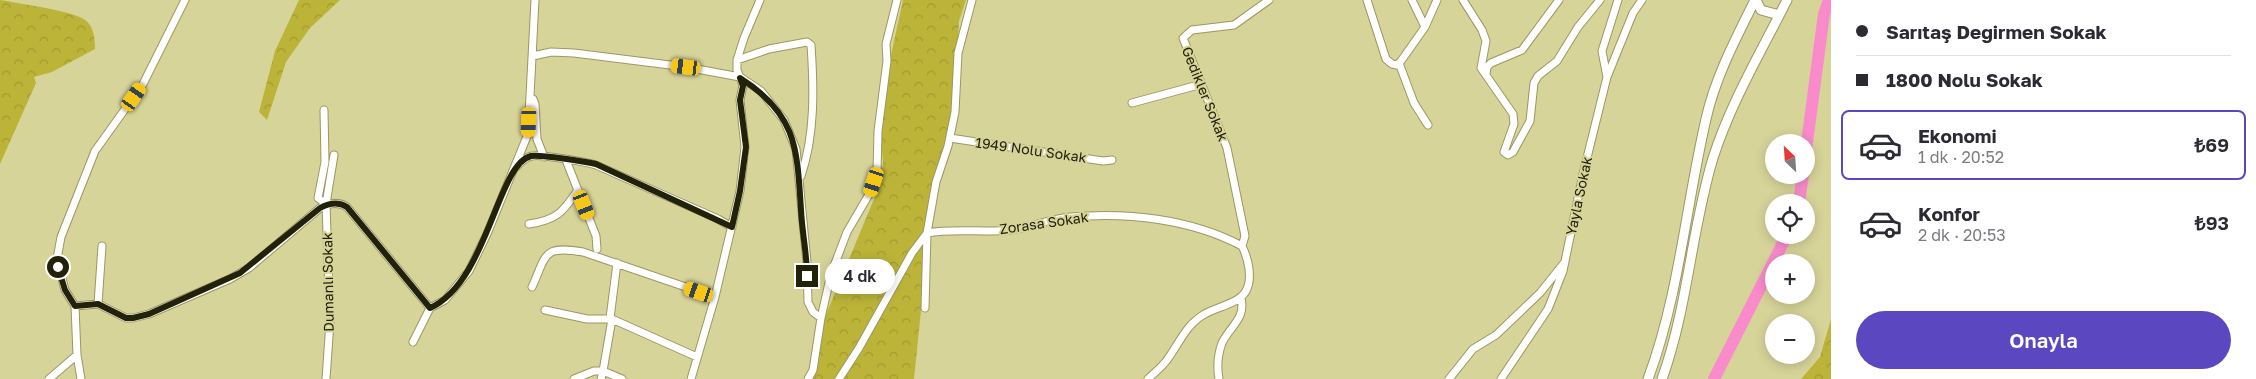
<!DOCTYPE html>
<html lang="tr">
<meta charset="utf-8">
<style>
body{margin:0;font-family:"Golos Text",sans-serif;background:#f7f7f7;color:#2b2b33;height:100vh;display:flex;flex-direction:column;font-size:19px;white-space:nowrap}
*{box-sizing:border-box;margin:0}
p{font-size:16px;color:#7c7c81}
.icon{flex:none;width:28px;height:28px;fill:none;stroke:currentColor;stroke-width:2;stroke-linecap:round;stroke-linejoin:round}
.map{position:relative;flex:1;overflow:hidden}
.drawer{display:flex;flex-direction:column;background:#fff;width:425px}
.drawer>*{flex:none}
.top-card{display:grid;align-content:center;height:110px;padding:0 25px;background:#fff}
.needle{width:32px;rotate:335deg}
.buttons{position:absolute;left:1765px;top:134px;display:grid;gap:10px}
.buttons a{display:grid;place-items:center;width:50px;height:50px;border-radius:50%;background:#fff;box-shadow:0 2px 12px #0003;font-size:25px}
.end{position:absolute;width:22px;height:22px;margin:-11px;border:6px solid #22210a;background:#fff;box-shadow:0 0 0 2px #fff}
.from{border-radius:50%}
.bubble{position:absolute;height:35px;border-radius:18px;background:#fff;box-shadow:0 2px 12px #0003;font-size:16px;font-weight:600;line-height:35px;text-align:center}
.car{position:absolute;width:15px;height:30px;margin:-15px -8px;border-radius:6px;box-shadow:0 0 4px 1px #0007;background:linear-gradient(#f5c518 24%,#345 0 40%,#f5c518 0 76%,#345 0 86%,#f5c518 0)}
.top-card b{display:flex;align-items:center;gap:18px;height:48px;font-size:19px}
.top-card b+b{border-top:1px solid #e1e1e2}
.top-card i{width:12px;height:12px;background:#2b2b33}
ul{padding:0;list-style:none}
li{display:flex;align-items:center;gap:15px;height:70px;margin:0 10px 8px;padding:0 15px;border:2px solid transparent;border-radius:8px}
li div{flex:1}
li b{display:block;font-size:19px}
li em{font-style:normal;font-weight:600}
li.selected{border-color:#5b47bf}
li>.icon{width:45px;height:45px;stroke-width:1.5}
.button{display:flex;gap:10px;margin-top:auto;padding:10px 25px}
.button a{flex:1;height:58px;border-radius:30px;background:#5b47bf;color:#fff;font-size:20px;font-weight:600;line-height:58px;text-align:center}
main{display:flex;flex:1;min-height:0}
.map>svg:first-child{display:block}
.forest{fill:url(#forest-crowns)}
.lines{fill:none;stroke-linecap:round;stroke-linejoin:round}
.river{stroke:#f98bcb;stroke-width:12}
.minor-casing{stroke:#9b9860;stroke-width:9}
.major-casing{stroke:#9b9860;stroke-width:11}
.minor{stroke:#fff;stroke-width:7}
.major{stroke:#fff;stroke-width:9}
.route{stroke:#22210a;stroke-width:6}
.labels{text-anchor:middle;stroke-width:4;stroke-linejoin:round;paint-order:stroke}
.street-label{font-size:14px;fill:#22210a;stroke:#d7d49a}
</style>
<main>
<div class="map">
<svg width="1831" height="379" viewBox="0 0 1831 379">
<defs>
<pattern id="forest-crowns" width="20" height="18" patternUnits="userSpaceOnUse" patternTransform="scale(1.25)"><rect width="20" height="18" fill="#bcb438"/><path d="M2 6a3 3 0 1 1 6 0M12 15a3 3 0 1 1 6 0" fill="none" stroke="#a19a30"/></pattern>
</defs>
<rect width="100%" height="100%" fill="#d7d49a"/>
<!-- forest -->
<path class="forest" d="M0 0C16 3 74 11 85 20 94 26 95 39 95 49L52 72 34 77 36 83 0 164Z
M299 0H340L310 28 286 62 267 120 259 112 275 51Z
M903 0H966L959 21 953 128 931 213 914 379H807L822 324 879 187 883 163 880 125 884 87Z
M1831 319V379H1801L1820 357Z"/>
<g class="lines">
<!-- river -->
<path class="river" d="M1806 150 1824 14 1829 0
M1799 202 1803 175
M1714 379 1787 235"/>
<!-- minor casing -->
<g class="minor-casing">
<path id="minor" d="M1367 0 1386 59 1392 64 1397 65 1401 61 1425 27 1437 0
M1412 0 1425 27
M1463 0 1482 30 1486 41 1481 68 1513 114 1514 124 1504 152 1508 155 1513 152 1530 121 1534 83 1538 76 1557 61 1578 27 1600 0
M533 56 551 52 574 53 686 67 740 77 761 91 784 120 796 149 807 262 808 302 813 312 821 318
M737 60 769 49 807 42 811 45C814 89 815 135 801 176
M1399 63 1414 103 1428 125
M1486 74 1487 67 1491 63 1522 50 1559 0
M1607 77 1633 13 1642 0
M533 99 535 104 537 139 544 157
M1132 103 1202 84
M324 110 325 162 318 198 326 204
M950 138 1103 161 1112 160
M566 160 596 236 597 249
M516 167C521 162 525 157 532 156 540 154 586 162 596 165L718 219 732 227
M529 224C557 220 563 212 578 190
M927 233C955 228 983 233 1011 230 1031 227 1050 219 1071 217 1128 212 1191 219 1242 246 1248 258 1253 278 1246 291 1239 304 1215 307 1203 315 1185 326 1179 344 1167 360 1162 367 1154 373 1148 379
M1242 246 1245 236 1227 148 1183 38 1192 30 1234 25 1269 0
M532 287C547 254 543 245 583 252L715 297
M98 304 102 246
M75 306 98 304 126 318H133L149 314 230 279 249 268 320 208C329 203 338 201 347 207L430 308 445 300 469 271 487 234 528 134 535 0
M925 308 927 233 936 182 948 146 955 112 958 53 972 0
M545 310 587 319H612L697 357
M610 318 617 263
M413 342 430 308
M49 379 77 355
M81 379 77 355 75 306 65 290 57 259 61 237 95 151 143 84 185 0
M326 379 330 322 326 204 334 155
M574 379 594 371H603L612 319
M601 379 603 371 622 379
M691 379 715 297 740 191 745 147 740 100 743 85 737 70V60L744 38 760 0
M808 379 813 370 821 318 831 274 847 232 871 191 877 172 878 131 887 61 886 44 897 0
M839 379 859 348 912 253 927 233
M1219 379C1217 368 1218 354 1222 343 1230 326 1246 319 1241 298
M1449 379 1473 349 1496 335 1540 293 1564 263
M1501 379 1548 309 1563 271 1583 174 1607 77 1602 51 1618 0"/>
</g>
<!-- major casing -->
<g class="major-casing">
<path id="major" d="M1756 0 1761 10 1779 15
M1648 379C1679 296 1686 205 1706 119 1715 78 1736 38 1755 0
M1662 379C1688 307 1691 231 1713 158 1731 102 1761 52 1787 0"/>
</g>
<!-- minor -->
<use href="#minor" class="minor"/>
<!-- major -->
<use href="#major" class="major"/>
</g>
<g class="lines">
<!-- route -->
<path class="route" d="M58 267 65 290 75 306 98 304 126 318H133L149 314 240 273 320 208C329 203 338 201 347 207L430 308C488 282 497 164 531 156 539 154 587 162 596 164L732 227 740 191 746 147 740 100 743 86 740 78C797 114 797 148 801 210 802 232 807 254 807 276"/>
</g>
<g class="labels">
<!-- street labels -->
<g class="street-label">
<text transform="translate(1205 94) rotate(68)" y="5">Gedikler Sokak</text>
<text transform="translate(1031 150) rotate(8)" y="5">1949 Nolu Sokak</text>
<text transform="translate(1579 196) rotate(-78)" y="5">Yayla Sokak</text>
<text transform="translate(1044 223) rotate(-8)" y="5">Zorasa Sokak</text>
<text transform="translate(328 282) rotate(-91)" y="5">Dumanlı Sokak</text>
</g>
</g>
</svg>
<div class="buttons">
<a><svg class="needle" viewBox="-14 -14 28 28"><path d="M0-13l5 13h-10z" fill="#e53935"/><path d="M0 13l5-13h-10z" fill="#7c7c81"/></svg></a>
<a><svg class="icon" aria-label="locate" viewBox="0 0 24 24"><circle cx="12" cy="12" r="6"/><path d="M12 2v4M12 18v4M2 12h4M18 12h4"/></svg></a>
<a>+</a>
<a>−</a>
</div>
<i class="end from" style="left:58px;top:267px"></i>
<i class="end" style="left:807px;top:276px"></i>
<div class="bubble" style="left:825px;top:259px;width:70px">4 dk</div>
<i class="car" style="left:686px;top:67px;rotate:277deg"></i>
<i class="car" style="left:134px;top:97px;rotate:35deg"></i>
<i class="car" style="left:529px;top:122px;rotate:182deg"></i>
<i class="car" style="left:874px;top:182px;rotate:198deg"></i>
<i class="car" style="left:584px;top:205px;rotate:158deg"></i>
<i class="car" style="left:699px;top:292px;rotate:289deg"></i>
</div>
<section class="drawer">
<div class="top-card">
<b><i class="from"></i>Sarıtaş Değirmen Sokak</b>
<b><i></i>1800 Nolu Sokak</b>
</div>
<ul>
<li class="selected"><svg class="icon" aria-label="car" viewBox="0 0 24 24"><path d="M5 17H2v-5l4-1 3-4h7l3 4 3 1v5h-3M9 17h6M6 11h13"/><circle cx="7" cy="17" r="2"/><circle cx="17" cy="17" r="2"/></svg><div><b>Ekonomi</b><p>1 dk · 20:52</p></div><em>₺69</em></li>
<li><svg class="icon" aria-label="car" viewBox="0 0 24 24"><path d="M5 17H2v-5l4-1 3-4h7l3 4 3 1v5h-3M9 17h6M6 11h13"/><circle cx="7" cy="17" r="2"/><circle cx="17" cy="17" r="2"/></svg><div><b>Konfor</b><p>2 dk · 20:53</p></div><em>₺93</em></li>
</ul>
<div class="button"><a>Onayla</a></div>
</section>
</main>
